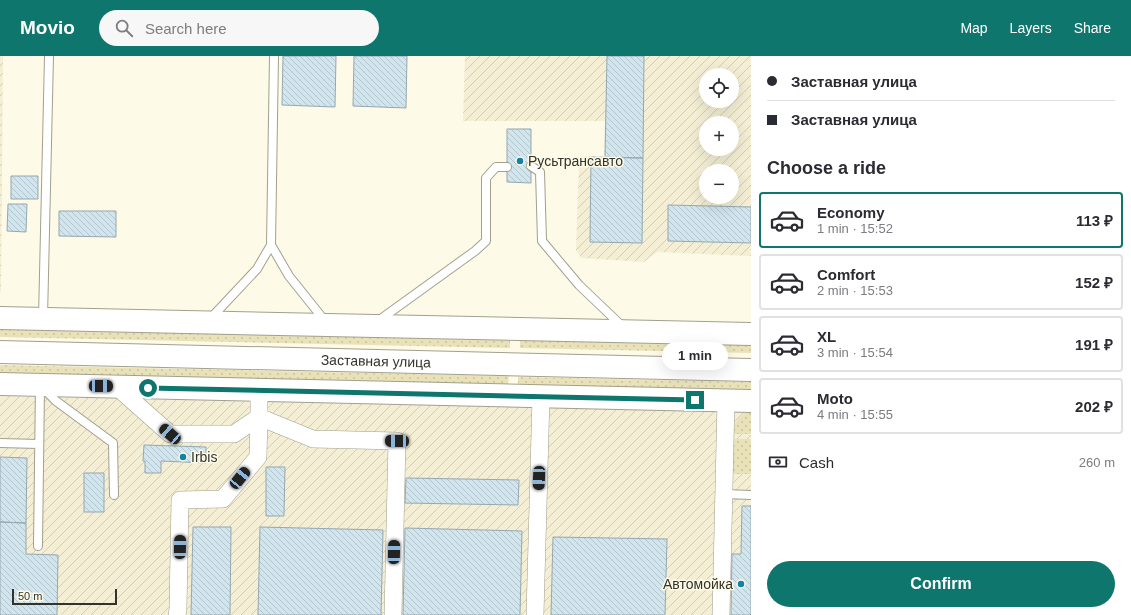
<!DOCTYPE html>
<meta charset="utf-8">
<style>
body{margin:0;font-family:Helvetica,sans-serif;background:#f7f7f7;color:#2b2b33;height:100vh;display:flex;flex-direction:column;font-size:15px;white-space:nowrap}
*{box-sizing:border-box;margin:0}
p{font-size:13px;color:#7c7c81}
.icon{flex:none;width:22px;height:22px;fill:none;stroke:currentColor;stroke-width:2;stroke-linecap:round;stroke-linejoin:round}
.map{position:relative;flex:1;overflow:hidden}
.sheet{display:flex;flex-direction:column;background:#fff;width:380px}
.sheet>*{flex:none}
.hud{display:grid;align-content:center;height:88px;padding:0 16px;background:#fff}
.tools{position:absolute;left:699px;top:12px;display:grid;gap:8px}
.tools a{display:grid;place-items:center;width:40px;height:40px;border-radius:50%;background:#fff;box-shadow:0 4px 16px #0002;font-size:20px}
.scale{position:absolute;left:12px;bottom:10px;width:105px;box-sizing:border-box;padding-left:4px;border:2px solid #33322b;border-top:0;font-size:11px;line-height:14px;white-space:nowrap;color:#33322b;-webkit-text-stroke:3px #fdfae7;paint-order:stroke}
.end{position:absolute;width:18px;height:18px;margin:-9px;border:5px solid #0f766e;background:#fff;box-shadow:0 0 0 2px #fff}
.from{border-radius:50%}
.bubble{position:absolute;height:28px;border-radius:14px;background:#fff;box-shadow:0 4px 16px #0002;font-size:13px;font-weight:700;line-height:28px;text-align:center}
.car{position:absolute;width:12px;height:24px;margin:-12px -6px;border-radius:5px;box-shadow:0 0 3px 1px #0007;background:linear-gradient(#222 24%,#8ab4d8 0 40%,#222 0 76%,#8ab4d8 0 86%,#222 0)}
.hud b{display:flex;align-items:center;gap:14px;height:38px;font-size:15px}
.hud b+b{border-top:1px solid #e1e1e2}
.hud i{width:10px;height:10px;background:#2b2b33}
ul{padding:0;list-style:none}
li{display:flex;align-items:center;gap:12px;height:56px;margin:0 8px 6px;padding:0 8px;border:2px solid #e1e1e2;border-radius:4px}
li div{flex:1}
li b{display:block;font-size:15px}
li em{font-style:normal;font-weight:700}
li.on{border-color:#0f766e}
li>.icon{width:36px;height:36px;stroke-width:1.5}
h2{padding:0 16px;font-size:18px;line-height:48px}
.pay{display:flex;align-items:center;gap:10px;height:44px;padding:0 16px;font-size:15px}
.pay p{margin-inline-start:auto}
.button{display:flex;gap:8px;margin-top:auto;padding:8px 16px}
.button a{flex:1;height:46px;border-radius:24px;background:#0f766e;color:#fff;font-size:16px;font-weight:700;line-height:46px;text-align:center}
header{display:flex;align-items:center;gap:24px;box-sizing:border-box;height:56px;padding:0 20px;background:#0f766e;color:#fff}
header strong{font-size:19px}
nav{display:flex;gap:22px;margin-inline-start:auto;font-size:14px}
.search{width:280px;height:36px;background:#f7f7f7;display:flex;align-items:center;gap:10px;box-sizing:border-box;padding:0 14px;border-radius:22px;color:#7c7c81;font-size:15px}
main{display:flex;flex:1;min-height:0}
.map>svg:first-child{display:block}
.industrial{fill:url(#industrial-furrows);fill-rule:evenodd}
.grass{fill:url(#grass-dots)}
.building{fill:url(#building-back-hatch);stroke:#95a7b1}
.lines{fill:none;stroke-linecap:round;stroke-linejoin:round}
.service-casing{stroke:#a2a08e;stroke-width:10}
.minor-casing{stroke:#a2a08e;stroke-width:18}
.primary-casing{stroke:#a2a08e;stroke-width:24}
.service{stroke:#fff;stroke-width:8}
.minor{stroke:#fff;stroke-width:17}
.primary{stroke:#fff;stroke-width:22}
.route{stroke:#0f766e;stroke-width:5}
.poi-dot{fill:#1181a8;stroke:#fdfae7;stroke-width:1.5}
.labels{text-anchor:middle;stroke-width:3;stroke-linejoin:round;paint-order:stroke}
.poi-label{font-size:14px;fill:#33322b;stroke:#fdfae7;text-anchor:start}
.street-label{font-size:14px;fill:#33322b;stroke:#fdfae7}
</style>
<header>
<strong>Movio</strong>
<div class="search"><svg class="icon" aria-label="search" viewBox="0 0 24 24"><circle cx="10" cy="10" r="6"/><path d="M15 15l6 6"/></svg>Search here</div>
<nav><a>Map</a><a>Layers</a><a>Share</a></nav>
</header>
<main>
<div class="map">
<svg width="751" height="559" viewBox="0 0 751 559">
<defs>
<pattern id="industrial-furrows" width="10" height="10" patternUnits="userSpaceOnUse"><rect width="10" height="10" fill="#f3eed4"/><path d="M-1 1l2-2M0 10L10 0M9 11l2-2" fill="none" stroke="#d1cdb6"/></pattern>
<pattern id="grass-dots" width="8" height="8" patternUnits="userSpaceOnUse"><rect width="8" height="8" fill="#e9e2b8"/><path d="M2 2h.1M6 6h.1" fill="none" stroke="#c8c29e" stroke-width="1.8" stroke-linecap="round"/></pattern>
<pattern id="building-back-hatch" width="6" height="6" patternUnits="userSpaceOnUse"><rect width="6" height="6" fill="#d1e5ee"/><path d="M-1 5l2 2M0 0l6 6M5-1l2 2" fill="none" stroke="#b4c5cc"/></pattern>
</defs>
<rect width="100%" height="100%" fill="#fdfae7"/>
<!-- industrial -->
<path class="industrial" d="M0 0H3L1 236H0Z
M465 0H751V200L657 196 644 206 581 202 576 194 579 106 584 100 604 101 605 65H463ZM706 19H732V45H706ZM706 67H732V93H706ZM706 115H732V141H706Z
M0 340 751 356V559H0Z"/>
<!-- grass -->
<path class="grass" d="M0 272 510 283V292L0 281Z
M520 284 751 289V297L520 292Z
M0 309 509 320 508 329 0 317Z
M518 321 751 326V334L518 329Z
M747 356H751V378H731C733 369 738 361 747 356Z
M733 383H751V418H734L732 416Z"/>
<!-- building -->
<path class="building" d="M283 0H336L335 51 282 49Z
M354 0H407L406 52 353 50Z
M607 0H644L643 102 605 101Z
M507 73H531V127L507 126Z
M591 101 643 102 642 187 590 186Z
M11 120H38V143H11Z
M8 148H27L26 176 7 175Z
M668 149 751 151V187L668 185Z
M59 155H116V181L59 180Z
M144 389 206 391V407L161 405V417H145V405H143Z
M0 401 27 402 26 467 0 466Z
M266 411H285L284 460H266Z
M84 417H104V456H84Z
M406 422 519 424 518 449 405 447Z
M742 450H751V559H731L732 498H741Z
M0 466 26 467V498L58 499 57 559H0Z
M193 471H231L230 559H191Z
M260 471 383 474 381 559H258Z
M405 472 522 475 520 559H403Z
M553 481 667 483 665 559H551Z"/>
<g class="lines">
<!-- service casing -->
<g class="service-casing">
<path id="service" d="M531 110 540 116 542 185 579 229 623 271
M271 189 289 220 325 265
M43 262 49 0
M210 263 257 213 271 189 274 0
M378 265 475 195 486 185V122L496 111H507
M45 334 56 345 113 387 114 439
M0 387 39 388
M724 438 751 439
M38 490 40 330"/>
</g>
<!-- minor casing -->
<g class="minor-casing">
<path id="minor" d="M117 331 170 378H234L259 361V334
M177 559 178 553 180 444 223 443 258 401 259 361 313 383 397 385 393 559
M535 559 541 341
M721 559 726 345"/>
</g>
<!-- primary casing -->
<g class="primary-casing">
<g id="primary">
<path d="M0 262 751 278"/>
<path id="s1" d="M0 296 751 314"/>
<path d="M0 328 751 345"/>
</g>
</g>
<!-- service -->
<use href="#service" class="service"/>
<!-- minor -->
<use href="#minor" class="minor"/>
<!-- primary -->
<use href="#primary" class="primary"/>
</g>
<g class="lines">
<!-- route -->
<path class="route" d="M148 332 695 344"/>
</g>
<!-- markers -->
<g class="poi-dot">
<circle cx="520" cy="105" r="4"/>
<circle cx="183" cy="401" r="4"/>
<circle cx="741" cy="528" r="4"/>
</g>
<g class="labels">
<!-- poi labels -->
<g class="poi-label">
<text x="528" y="110">Русьтрансавто</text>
<text x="191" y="406">Irbis</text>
<text x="733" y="533" text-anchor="end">Автомойка</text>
</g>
<!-- street labels -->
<g class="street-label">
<text dy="5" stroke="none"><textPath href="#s1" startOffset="376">Заставная улица</textPath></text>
</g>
</g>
</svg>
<div class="tools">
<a><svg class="icon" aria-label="locate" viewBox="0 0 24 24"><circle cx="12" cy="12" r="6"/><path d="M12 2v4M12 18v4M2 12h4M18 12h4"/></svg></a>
<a>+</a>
<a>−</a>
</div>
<div class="scale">50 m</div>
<i class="end from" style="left:148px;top:332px"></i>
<i class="end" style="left:695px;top:344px"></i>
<div class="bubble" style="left:662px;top:286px;width:66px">1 min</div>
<i class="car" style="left:101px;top:330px;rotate:91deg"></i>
<i class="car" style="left:170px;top:378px;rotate:311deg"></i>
<i class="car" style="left:397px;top:385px;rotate:271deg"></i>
<i class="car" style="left:240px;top:422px;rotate:39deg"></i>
<i class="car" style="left:539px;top:422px;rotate:182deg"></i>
<i class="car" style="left:180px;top:491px;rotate:1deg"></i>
<i class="car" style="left:394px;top:496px;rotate:1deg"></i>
</div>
<section class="sheet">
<div class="hud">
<b><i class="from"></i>Заставная улица</b>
<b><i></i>Заставная улица</b>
</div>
<h2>Choose a ride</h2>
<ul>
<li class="on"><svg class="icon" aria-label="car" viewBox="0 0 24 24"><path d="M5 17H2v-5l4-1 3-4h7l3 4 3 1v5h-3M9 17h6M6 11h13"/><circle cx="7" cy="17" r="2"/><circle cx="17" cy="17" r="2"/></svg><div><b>Economy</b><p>1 min · 15:52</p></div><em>113 ₽</em></li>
<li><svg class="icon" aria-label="car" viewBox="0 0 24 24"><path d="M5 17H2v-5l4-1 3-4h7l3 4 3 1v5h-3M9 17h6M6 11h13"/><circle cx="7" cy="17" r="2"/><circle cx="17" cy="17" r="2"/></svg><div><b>Comfort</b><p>2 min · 15:53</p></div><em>152 ₽</em></li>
<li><svg class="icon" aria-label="car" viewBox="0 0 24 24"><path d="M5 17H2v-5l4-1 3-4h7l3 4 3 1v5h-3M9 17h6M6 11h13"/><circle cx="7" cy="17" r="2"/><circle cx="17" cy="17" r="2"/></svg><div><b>XL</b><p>3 min · 15:54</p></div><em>191 ₽</em></li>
<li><svg class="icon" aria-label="car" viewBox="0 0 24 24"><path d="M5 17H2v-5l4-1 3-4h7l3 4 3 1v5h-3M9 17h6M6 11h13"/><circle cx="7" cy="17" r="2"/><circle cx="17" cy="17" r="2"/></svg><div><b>Moto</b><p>4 min · 15:55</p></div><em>202 ₽</em></li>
</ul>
<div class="pay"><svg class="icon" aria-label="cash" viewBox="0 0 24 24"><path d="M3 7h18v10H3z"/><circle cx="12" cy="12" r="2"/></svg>Cash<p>260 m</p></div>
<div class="button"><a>Confirm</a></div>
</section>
</main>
